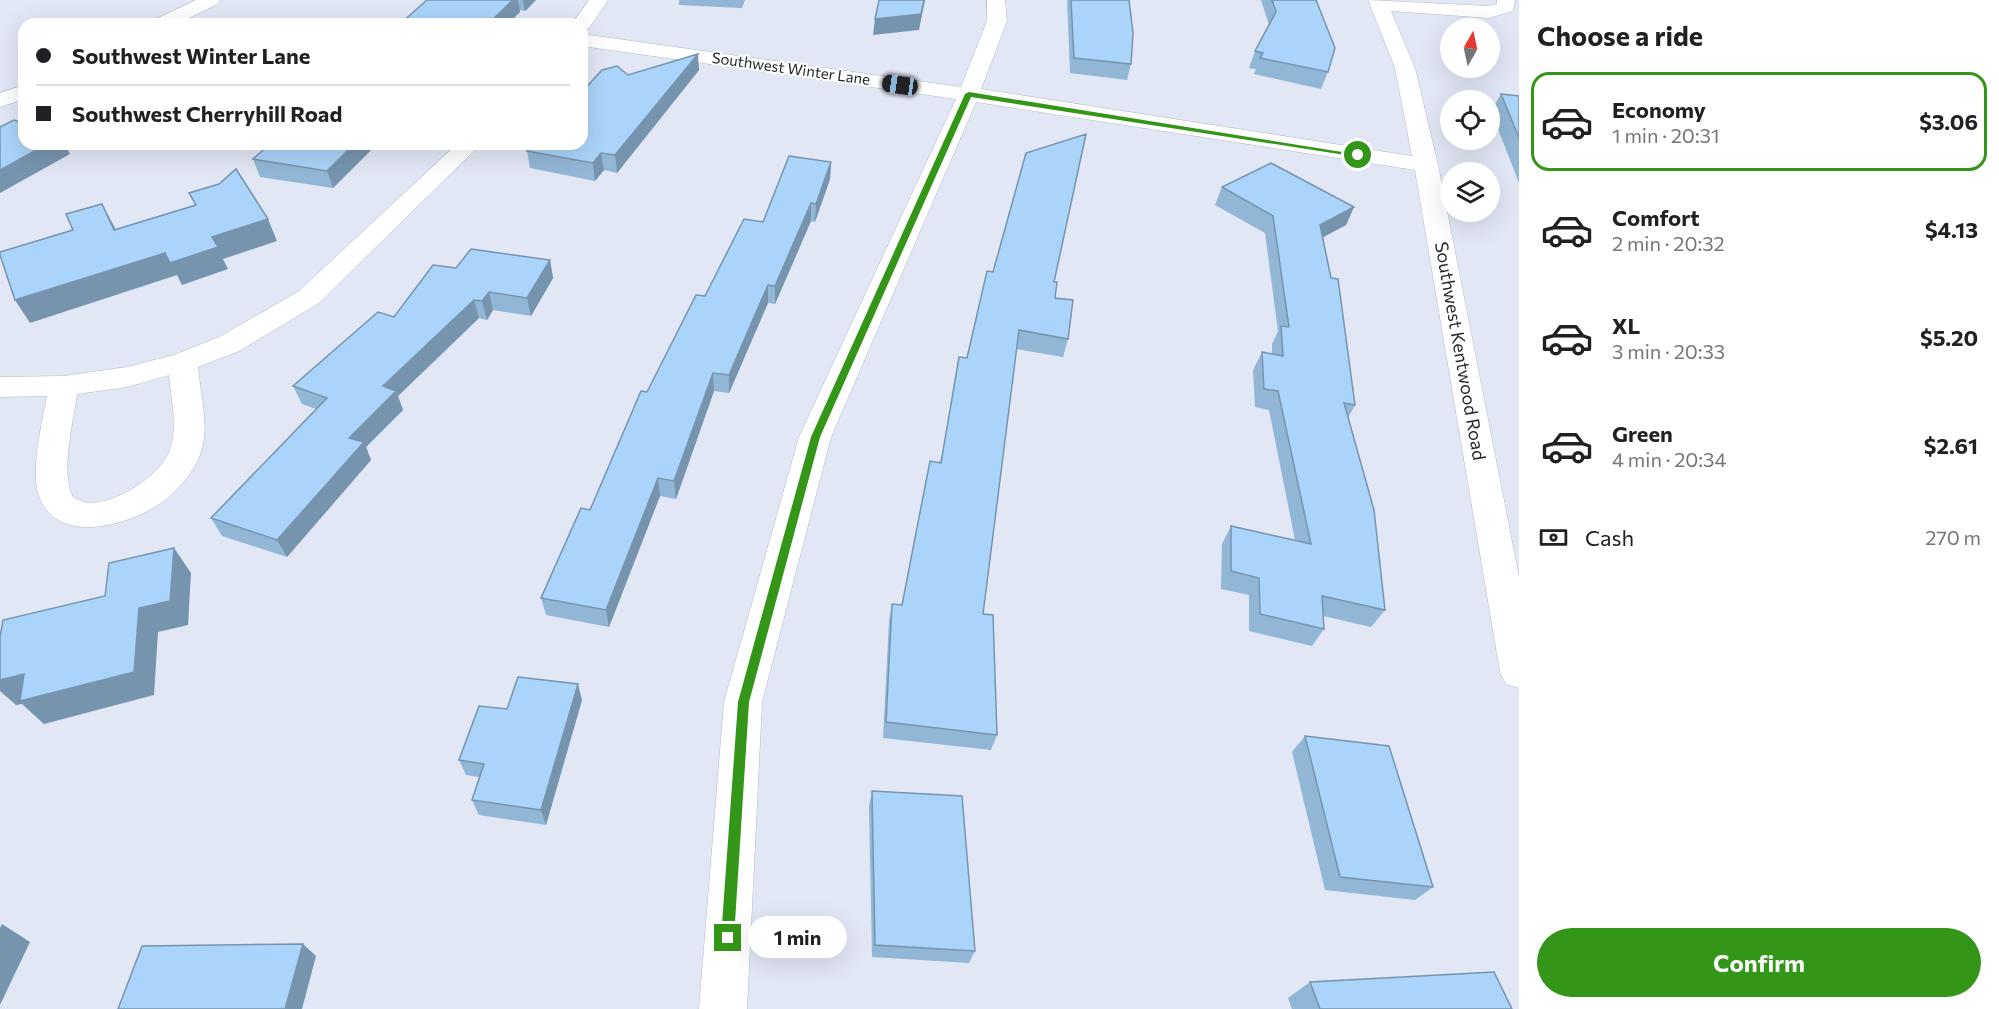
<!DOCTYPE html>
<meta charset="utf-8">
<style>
body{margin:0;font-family:Commissioner,sans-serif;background:#f2f2f2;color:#202124;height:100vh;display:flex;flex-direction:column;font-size:22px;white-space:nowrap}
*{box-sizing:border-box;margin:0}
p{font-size:20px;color:#757577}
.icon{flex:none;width:33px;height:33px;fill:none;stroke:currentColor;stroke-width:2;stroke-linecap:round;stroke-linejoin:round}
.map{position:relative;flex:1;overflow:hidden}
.drawer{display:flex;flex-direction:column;background:#fff;width:480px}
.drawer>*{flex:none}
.guide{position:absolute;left:18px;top:18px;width:570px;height:132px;border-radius:18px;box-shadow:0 6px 24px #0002;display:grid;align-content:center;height:132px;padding:0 18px;background:#fff}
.needle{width:39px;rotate:9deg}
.buttons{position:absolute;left:1440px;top:18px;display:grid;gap:12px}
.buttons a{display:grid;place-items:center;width:60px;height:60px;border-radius:50%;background:#fff;box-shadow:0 6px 24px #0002;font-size:30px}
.end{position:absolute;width:27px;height:27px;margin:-14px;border:8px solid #349618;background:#fff;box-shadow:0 0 0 3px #fff}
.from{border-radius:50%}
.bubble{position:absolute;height:42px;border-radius:21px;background:#fff;box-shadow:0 6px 24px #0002;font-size:20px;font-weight:700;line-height:42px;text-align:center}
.car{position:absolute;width:18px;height:36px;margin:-18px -9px;border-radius:8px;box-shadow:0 0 4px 2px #0007;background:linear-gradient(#222 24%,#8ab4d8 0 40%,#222 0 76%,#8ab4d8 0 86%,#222 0)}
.guide b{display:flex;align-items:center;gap:21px;height:57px;font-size:22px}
.guide b+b{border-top:2px solid #e0e0e0}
.guide i{width:15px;height:15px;background:#202124}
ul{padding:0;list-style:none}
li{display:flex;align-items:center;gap:18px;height:99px;margin:0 12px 9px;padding:0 6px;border:3px solid transparent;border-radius:18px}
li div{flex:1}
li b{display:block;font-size:22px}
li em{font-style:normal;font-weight:700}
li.selected{border-color:#349618}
li>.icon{width:54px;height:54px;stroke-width:1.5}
h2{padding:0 18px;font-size:27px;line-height:72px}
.pay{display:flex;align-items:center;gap:15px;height:66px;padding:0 18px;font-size:22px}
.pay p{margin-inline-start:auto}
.cta{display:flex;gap:12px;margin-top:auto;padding:12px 18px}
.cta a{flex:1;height:69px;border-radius:36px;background:#349618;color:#fff;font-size:24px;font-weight:700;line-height:69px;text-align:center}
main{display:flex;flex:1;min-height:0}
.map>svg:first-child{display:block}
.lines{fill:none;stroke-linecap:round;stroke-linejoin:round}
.street-casing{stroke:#b6bac8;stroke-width:1}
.street{fill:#fff;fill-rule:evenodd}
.wall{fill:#92b6d6}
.shaded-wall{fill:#7794ae}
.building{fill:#aad4f9;stroke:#7794ae;stroke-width:1.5}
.route{fill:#349618}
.labels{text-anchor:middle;stroke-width:4.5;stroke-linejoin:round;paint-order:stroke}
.far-street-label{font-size:15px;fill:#24262b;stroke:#fff}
.street-label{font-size:18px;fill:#24262b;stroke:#fff}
</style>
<main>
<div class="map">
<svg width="1519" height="1009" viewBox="0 0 1519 1009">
<rect width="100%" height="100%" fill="#e2e7f5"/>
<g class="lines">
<!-- street casing -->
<g class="street-casing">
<path id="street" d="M196 0H220L218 4 176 24H151L154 20Z
M589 0H608L589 28 582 30V24H572Z
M987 0H1005L1007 21 981 89 1412 156 1395 68 1368 0 1488 6 1497 4V0H1515L1513 11 1489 18 1391 11 1415 68 1438 165 1519 577V688L1506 684 1500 672 1415 170 976 102 831 437 762 702 747 1009H699L724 702 799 437 956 99 582 46V34L961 87 987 21Z
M24 85V99L0 107V93Z
M457 144H481L319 303 239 351 198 367C200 392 209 424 202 449 197 466 185 482 172 494 142 523 57 550 39 496 30 469 42 424 47 396L0 397V377L64 376 127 367 174 355 219 337 299 291ZM169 375C171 398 178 428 170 450 160 478 101 516 74 498 59 479 74 418 77 394L127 387Z"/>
</g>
<!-- street -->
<use href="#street" class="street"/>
</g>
<!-- wall -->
<path class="wall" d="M427 0H536L525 11 520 10V12Z
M679 0H745L742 8 679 5Z
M1067 0H1129L1131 64 1127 80 1070 73Z
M1261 0H1316L1328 72 1321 89 1254 74 1256 69 1249 68 1255 51 1269 25Z
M699 70 617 173 604 170 595 181 530 168 527 151 628 75Z
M1501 94 1519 96V183L1491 111Z
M270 144H377L333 188 260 177 253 159Z
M831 162 830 179 815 222 811 221 775 304 768 303 729 393 714 391 676 499 660 496 609 627 546 615 541 598 590 510 647 392 705 296 763 222Z
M1222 187 1354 207 1346 225 1323 237 1355 405 1348 418 1385 610 1371 627 1323 616 1324 629 1312 646 1249 631V595L1221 589 1222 544 1231 526 1295 540 1269 410 1255 407 1253 370 1262 352 1272 354V344L1278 331 1265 233 1215 205Z
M550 260 553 278 531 316 493 310 487 320 479 318 398 396 403 410 366 447 371 460 287 557 222 536 211 518 316 409 302 404 293 386 394 317 456 268Z
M1054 282 1055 298 1068 339 1063 357 1016 349 983 614 997 735 991 750 883 738 889 621 892 604 902 605 940 462 967 358Z
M582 700 546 825 479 815 472 800 479 777 466 775 459 760 507 709Z
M1305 736 1433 887 1415 900 1325 890 1292 752Z
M872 791 975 951 969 963 872 957 869 806Z
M1310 982 1512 1009H1292L1288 998Z"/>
<!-- shaded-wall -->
<path class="shaded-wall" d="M513 0H518L520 12 508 24H488Z
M523 0H536L525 11Z
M924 0H925L919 30 873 35 875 19Z
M698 54 699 70 617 173 615 155Z
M47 144H65L70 154 0 193V170Z
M354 144H377L333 188 327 171Z
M601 153 604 170 595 181 593 163Z
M831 162 830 179 815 222 816 204Z
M811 203V221L775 304V286Z
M102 204 114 226 126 252 114 230Z
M1354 207 1346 225 1312 243 1320 225Z
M268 219 277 241 223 259 228 269 182 285 177 275 30 323 15 300Z
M550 260 553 278 531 316 527 298Z
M768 285V303L729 393V375Z
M489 292 493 310 487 320 482 301Z
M474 300 479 318 398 396 403 410 366 447 371 460 287 557 277 540 349 438 383 386Z
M713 373 714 391 676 499 674 481Z
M658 478 660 496 609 627 606 610Z
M174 548 191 573 188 625 158 632 154 695 44 724 22 704 16 705 0 691V680Z
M578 684 582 700 546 825 541 810Z
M2 924 30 942 0 1005V928Z
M303 944 316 956 302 1009H285Z"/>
<!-- building -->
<path class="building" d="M427 0H513L488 24H400Z
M879 0H924L921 14 875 19Z
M1071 0H1129L1133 33 1131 64 1074 58Z
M1272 0H1316L1335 48 1328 72 1260 58 1263 53 1255 51 1276 12Z
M698 54 615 155 601 153 593 163 527 151 533 144H582V92L602 70 617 66 628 75Z
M1501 94 1519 96V138Z
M14 120 24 124V144H47L0 170V127Z
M1086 134 1054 282H1057L1055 298 1073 300 1068 339 1019 330 983 614 993 615 997 735 886 722 892 604 902 605 930 461 941 463 959 357 967 358 987 271 993 272 1026 153Z
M270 144H354L327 171 253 159Z
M789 156 831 162 816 204 811 203 775 286 768 285 729 375 713 373 674 481 658 478 606 610 541 598 581 508 590 510 641 391 647 392 696 295 705 296 744 219 763 222Z
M1271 163 1354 207 1320 225 1331 278 1338 279 1355 405 1344 403 1374 510 1385 610 1322 596 1324 629 1260 614 1259 578 1231 571V526L1311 544 1278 391 1264 389 1262 352 1283 356 1281 326 1289 327 1273 216 1222 187Z
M236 169 268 219 212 237 218 247 170 263 165 253 15 300 0 255V252L73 230 66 214 102 204 114 230 196 205 189 193 219 184Z
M471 249 550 260 527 298 489 292 482 301 474 300 383 386 396 391 349 438 364 442 277 540 211 518 327 398 293 386 378 312 394 317 433 265 456 268Z
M174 548 170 601 139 608 134 672 20 701 24 674 0 680V637L3 620 105 596 109 563Z
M518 677 578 684 541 810 472 800 484 764 459 760 479 706 507 709Z
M1305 736 1389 746 1433 887 1340 877Z
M872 791 962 796 975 951 875 945Z
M303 944 285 1009H118L142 946Z
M1494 972 1512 1009H1320L1310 982Z"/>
<!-- route -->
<path class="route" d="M969 92 1361 155 1358 157 971 97 820 437 749 702 734 938 732 943 728 945 723 943 721 938 738 702 811 437 965 94Z"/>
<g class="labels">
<!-- far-street labels -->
<g class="far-street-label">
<text transform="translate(791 69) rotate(8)" y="5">Southwest Winter Lane</text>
</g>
<!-- street labels -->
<g class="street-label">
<text transform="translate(1460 351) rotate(80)" y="6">Southwest Kentwood Road</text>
</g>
</g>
</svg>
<div class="buttons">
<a><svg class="needle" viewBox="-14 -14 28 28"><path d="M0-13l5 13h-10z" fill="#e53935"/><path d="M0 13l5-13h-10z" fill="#757577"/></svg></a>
<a><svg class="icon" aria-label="locate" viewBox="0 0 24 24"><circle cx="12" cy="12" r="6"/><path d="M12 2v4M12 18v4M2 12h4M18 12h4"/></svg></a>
<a><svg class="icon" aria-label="layers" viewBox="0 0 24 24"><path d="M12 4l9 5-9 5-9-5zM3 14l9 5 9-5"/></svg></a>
</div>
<i class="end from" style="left:1358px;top:155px"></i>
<i class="end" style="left:728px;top:938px"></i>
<div class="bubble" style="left:748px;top:916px;width:99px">1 min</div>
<i class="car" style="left:900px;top:85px;rotate:278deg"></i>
<div class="guide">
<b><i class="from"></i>Southwest Winter Lane</b>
<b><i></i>Southwest Cherryhill Road</b>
</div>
</div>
<section class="drawer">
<h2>Choose a ride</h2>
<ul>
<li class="selected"><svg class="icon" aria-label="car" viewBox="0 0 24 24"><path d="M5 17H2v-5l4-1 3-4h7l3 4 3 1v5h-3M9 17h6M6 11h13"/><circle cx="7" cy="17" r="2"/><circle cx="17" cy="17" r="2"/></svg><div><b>Economy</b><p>1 min · 20:31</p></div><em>$3.06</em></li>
<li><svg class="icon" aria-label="car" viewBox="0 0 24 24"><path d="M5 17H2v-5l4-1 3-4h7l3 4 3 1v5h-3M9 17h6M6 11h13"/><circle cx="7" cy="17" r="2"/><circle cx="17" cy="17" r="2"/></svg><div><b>Comfort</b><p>2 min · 20:32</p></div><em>$4.13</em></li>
<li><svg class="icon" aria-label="car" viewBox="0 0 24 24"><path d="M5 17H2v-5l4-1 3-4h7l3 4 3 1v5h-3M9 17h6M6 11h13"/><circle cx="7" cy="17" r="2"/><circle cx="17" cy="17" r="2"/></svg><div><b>XL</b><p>3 min · 20:33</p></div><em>$5.20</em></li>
<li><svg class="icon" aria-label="car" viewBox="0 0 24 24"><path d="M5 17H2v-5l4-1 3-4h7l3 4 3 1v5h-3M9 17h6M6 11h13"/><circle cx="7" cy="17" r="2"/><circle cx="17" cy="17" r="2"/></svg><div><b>Green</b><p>4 min · 20:34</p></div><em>$2.61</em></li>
</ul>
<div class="pay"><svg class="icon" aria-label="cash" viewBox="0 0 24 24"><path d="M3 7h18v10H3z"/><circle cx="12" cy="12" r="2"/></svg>Cash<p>270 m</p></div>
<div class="cta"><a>Confirm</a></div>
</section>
</main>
